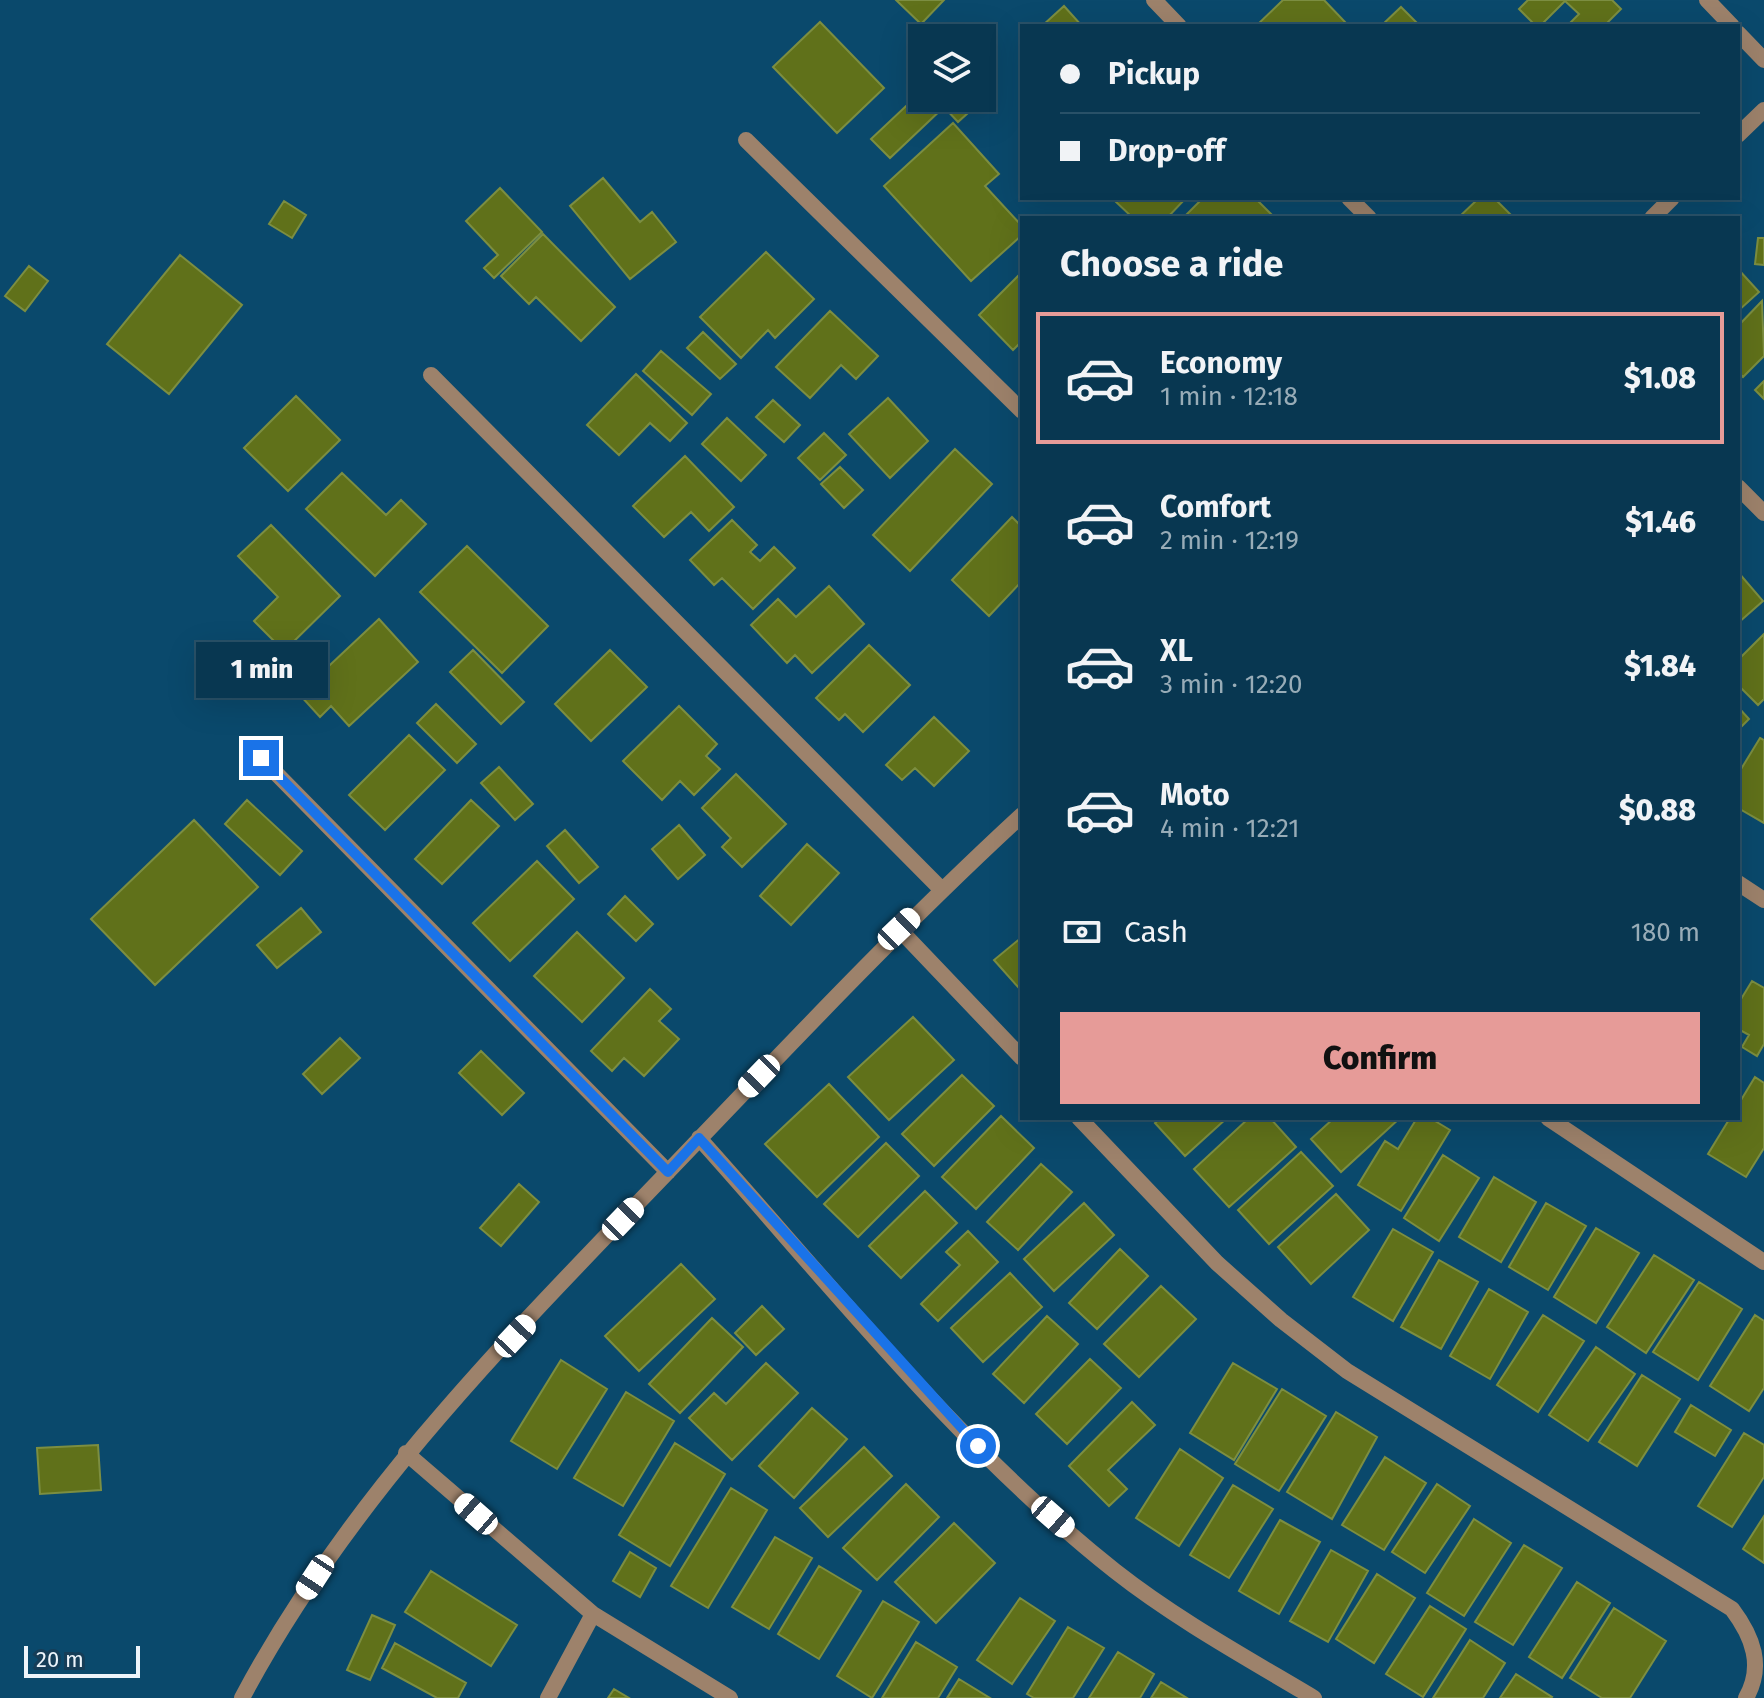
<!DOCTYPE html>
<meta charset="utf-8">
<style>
body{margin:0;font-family:"Fira Sans",sans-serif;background:#16425b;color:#f1f3f6;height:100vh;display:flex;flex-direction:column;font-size:30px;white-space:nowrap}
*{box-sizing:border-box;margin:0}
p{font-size:26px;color:#98acb7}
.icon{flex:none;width:44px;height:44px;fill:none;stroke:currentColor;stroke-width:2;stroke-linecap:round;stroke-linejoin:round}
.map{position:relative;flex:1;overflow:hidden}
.details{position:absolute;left:1020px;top:216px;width:720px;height:904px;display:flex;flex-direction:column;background:#083751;border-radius:0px;box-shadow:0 8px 32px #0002,0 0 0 2px #295168}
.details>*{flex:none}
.hud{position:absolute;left:1020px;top:24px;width:720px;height:176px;border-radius:0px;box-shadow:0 8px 32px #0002,0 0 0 2px #295168;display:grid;align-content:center;height:176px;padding:0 40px;background:#083751}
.fabs{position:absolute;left:908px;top:24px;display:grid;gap:16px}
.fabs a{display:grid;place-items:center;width:88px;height:88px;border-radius:0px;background:#083751;box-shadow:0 8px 32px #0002,0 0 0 2px #295168;font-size:40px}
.scale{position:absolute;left:24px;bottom:20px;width:116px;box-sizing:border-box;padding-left:8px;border:4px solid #edf4fa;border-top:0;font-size:22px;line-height:28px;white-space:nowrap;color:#edf4fa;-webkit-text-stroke:6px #163d57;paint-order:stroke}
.end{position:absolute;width:36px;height:36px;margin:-18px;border:10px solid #1a73e8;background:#fff;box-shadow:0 0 0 4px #fff}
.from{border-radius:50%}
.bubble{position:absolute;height:56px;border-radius:0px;background:#083751;box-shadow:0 8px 32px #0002,0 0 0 2px #295168;font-size:26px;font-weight:800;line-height:56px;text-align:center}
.car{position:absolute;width:24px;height:48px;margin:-24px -12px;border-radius:10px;box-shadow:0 0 6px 2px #0007;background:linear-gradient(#fff 24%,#345 0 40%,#fff 0 76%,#345 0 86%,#fff 0)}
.hud b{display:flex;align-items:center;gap:28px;height:76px;font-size:30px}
.hud b+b{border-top:2px solid #295168}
.hud i{width:20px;height:20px;background:#f1f3f6}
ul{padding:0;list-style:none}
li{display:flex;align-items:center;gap:24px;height:132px;margin:0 16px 12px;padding:0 24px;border:4px solid transparent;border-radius:0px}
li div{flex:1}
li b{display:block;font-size:30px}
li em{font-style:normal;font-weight:800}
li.selected{border-color:#e69b98}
li>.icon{width:72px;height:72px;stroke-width:1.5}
h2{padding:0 40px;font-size:36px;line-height:96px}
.pay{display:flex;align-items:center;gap:20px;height:88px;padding:0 40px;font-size:30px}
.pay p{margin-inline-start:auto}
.cta{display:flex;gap:16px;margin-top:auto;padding:16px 40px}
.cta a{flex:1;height:92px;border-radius:0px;background:#e69b98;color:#111;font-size:32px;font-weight:800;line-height:92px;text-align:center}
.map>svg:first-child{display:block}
.building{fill:#60711a;stroke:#7c8e41;stroke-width:2}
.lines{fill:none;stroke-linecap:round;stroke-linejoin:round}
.street{stroke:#9d826b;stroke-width:16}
.route{stroke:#1a73e8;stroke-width:10}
</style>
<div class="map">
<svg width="1764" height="1698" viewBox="0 0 1764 1698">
<rect width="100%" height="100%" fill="#0a496c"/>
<!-- building -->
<path class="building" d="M896 0H944L921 24Z
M1283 0H1324L1345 22 1341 26H1256Z
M1528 0H1612L1621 9 1604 26H1567L1579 14 1565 1 1540 26H1536L1519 9Z
M1064 6 1082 26H1042Z
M1401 7 1420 26H1381Z
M820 22 884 88 837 133 773 67Z
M922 91V98H977L980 102 958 122 944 107 890 158 871 139Z
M953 123 999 174 985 186 1022 226V235L971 281 884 186Z
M603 178 640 222 652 212 676 242 630 279 570 206Z
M500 188 542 232 494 278 484 268 498 255 466 221Z
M1118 198H1186L1167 218H1133L1115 201Z
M1203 198H1255L1275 218H1183Z
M1479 198H1494L1514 218H1458Z
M284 201 306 215 292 238 269 224Z
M543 234 615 307 581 341 536 297 529 304 501 276Z
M1758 238H1764V265L1755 264Z
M766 252 814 299 775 338 768 330 741 358 700 317Z
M180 255 242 305 169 394 107 344Z
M29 266 48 281 25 311 5 296Z
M1738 269 1759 292 1738 311Z
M1022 272V341L1013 350 979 315Z
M1762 301 1764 356 1743 377 1738 372V326Z
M830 311 878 356 856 379 841 365 810 398 776 367Z
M703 332 736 364 720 379 687 348Z
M661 351 711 394 692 415 643 371Z
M636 374 687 423 670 441 650 423 619 455 587 425Z
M1764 381V399L1755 390Z
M296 396 340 440 288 491 244 448Z
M888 398 928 441 890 478 849 434Z
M773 400 800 425 784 442 756 417Z
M727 418 766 455 741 481 702 444Z
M824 433 846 455 820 480 798 458Z
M955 449 992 484 910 571 873 535Z
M685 456 734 507 709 531 691 512 664 537 633 506Z
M840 467 863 490 844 508 821 484Z
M342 473 386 515 401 500 426 524 375 576 306 509Z
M1012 517 1022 527V581L989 616 952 580Z
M732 520 757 545 750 552 760 561 774 547 795 568 753 609 722 578 714 585 690 560Z
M271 525 340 596 284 651 254 621 278 597 238 556Z
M467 546 548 626 502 673 420 592Z
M1738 572 1763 601 1738 623Z
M829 586 864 624 812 673 795 655 787 663 751 625 778 599 796 617Z
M379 619 418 662 349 726 331 706 320 717 299 694Z
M1764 634V699L1758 705 1738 685V660Z
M869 645 910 685 863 732 845 714 839 720 816 698Z
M473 650 524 702 501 724 450 672Z
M610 650 647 687 591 741 555 704Z
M436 704 476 744 457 763 417 723Z
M679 706 717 744 706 756 720 769 694 795 680 781 662 800 623 761Z
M1738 707 1749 719 1738 730Z
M934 717 969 751 934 786 915 768 902 780 886 765Z
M409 735 445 770 385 830 349 795Z
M1760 738 1764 740V823L1738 808V774Z
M499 767 533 804 515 820 481 783Z
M736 774 786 824 742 867 722 847 731 838 702 808Z
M247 800 302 851 280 875 225 824Z
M471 800 499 826 442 884 415 859Z
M194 820 258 887 155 985 91 919Z
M679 825 705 855 678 879 652 849Z
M565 830 598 867 579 883 547 846Z
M807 844 839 873 791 925 760 896Z
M537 861 574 899 510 961 473 923Z
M625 896 653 924 636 941 608 914Z
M301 908 321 932 277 968 257 945Z
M577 932 624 978 582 1022 534 976Z
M1022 937V985L1019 988 994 960Z
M1752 981 1764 988V1044L1757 1056 1742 1047 1749 1035 1738 1029V1004Z
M650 989 671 1009 659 1021 679 1039 644 1076 624 1058 612 1071 591 1051Z
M913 1017 954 1060 889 1120 848 1077Z
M340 1038 360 1058 322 1094 303 1074Z
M481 1051 524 1093 502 1115 459 1073Z
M962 1075 994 1106 934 1166 902 1134Z
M1755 1077 1764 1083V1148L1746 1177 1708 1154 1730 1118H1738V1105Z
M829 1084 879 1137 817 1197 765 1144Z
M1001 1116 1034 1148 976 1209 942 1177Z
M1161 1118H1227L1185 1156 1155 1123Z
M1249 1118H1270L1296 1147 1229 1207 1194 1169Z
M1334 1118H1400L1341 1172 1311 1139Z
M1417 1118H1430L1450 1130 1401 1211 1358 1185 1385 1141 1398 1149Z
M886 1143 919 1176 858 1237 824 1204Z
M1301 1152 1333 1186 1269 1244 1238 1210Z
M1443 1155 1479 1178 1439 1241 1404 1218Z
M1041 1164 1072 1192 1018 1250 987 1222Z
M1494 1177 1536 1202 1501 1262 1459 1237Z
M519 1184 539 1202 501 1246 480 1228Z
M925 1191 957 1223 901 1278 869 1246Z
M1336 1194 1369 1230 1311 1284 1278 1247Z
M1084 1203 1114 1235 1054 1291 1024 1259Z
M1546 1203 1586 1226 1548 1290 1509 1267Z
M1596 1228 1639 1253 1596 1323 1554 1297Z
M1393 1229 1433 1252 1393 1321 1353 1297Z
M968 1231 998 1262 938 1321 921 1304 960 1265 946 1252Z
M1120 1249 1148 1276 1097 1329 1069 1303Z
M1654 1255 1694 1280 1646 1353 1607 1327Z
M1439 1260 1478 1282 1441 1349 1401 1327Z
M681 1264 715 1299 639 1371 605 1336Z
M1010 1273 1042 1307 983 1362 951 1328Z
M1699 1282 1742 1309 1698 1380 1653 1352Z
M1161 1286 1196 1319 1139 1377 1104 1344Z
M1489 1289 1528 1312 1490 1379 1450 1356Z
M762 1306 784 1329 756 1355 735 1333Z
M1543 1315 1584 1341 1538 1412 1497 1385Z
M1755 1315 1764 1321V1388L1749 1411 1710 1386Z
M1047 1316 1078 1344 1024 1403 993 1374Z
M712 1318 743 1347 680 1413 649 1384Z
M1596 1347 1635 1374 1588 1441 1549 1415Z
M1090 1359 1121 1388 1067 1444 1036 1414Z
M561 1360 607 1389 557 1469 511 1441Z
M766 1363 798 1393 732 1460 689 1418 714 1393 726 1404Z
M1233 1363 1277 1389 1234 1460 1190 1433Z
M1642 1375 1680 1399 1637 1466 1599 1442Z
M1282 1389 1326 1416 1279 1491 1235 1464Z
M626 1392 674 1421 623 1506 574 1478Z
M1132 1402 1155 1425 1108 1470 1127 1489 1109 1506 1069 1466Z
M1691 1405 1731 1430 1715 1456 1675 1432Z
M812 1408 847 1439 794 1498 759 1466Z
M1336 1412 1377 1437 1332 1519 1287 1492Z
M1744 1433 1764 1445V1477L1732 1527 1698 1506Z
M675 1443 725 1474 670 1566 619 1535Z
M98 1445 101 1490 40 1494 37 1448Z
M864 1447 892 1476 828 1537 800 1508Z
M1180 1449 1223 1478 1179 1546 1136 1518Z
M1385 1457 1426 1483 1384 1550 1342 1525Z
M906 1484 939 1517 877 1580 843 1548Z
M1437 1484 1470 1506 1425 1573 1392 1552Z
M1233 1485 1273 1509 1229 1578 1190 1555Z
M731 1488 767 1510 708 1608 671 1586Z
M1764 1516V1563L1743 1549Z
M1474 1519 1511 1543 1464 1616 1427 1593Z
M1280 1520 1320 1542 1279 1614 1239 1591Z
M954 1523 995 1563 936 1623 895 1582Z
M775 1537 812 1558 769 1629 732 1607Z
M1524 1545 1562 1568 1513 1645 1475 1622Z
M1331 1550 1368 1571 1328 1642 1290 1621Z
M630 1552 656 1568 640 1597 613 1581Z
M819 1566 861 1591 819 1659 778 1634Z
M431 1571 517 1625 491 1666 405 1612Z
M1377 1574 1415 1598 1374 1663 1336 1639Z
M1577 1582 1610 1603 1562 1678 1529 1657Z
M1020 1598 1055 1621 1012 1684 977 1660Z
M883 1601 919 1622 872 1698 837 1676Z
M1430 1606 1466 1629 1423 1697 1386 1674Z
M1614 1608 1666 1641 1630 1698H1602L1570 1678Z
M372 1615 395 1625 370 1680 347 1670Z
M1068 1627 1104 1648 1073 1698H1034L1027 1694Z
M1470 1640 1505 1663 1483 1698H1433Z
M916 1642 957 1667 938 1698H882Z
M395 1643 466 1683 458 1698H437L382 1668Z
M1118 1652 1154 1674 1140 1698H1089Z
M1516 1674 1552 1697 1551 1698H1500Z
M959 1679 990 1698H947Z
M1161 1682 1187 1698H1151Z
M614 1689 629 1698H608Z"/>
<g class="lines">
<!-- street -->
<path class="street" d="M1154 0 1179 26
M1707 0 1732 26
M1738 33 1764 60
M1738 135 1764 110
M746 140 1022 411
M1349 198 1369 218
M1652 218 1672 198
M431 375 941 889
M1738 487 1764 513
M261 758 668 1172
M1738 883 1764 900
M899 929 1022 1058
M1079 1118 1217 1263 1281 1320 1347 1371 1732 1609C1753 1637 1764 1666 1746 1698
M1548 1118 1764 1262
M699 1138C832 1286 958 1447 1115 1571 1176 1619 1247 1658 1314 1698
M406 1453 593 1614 730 1698
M242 1698C347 1500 507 1339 661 1179 780 1055 896 931 1022 815
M548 1698 593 1614"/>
</g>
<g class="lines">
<!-- route -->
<path class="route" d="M261 758 668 1172 699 1138 978 1446"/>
</g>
</svg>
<div class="fabs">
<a><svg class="icon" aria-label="layers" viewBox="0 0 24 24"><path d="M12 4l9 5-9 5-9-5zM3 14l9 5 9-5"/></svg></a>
</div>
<div class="scale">20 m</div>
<i class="end from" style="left:978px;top:1446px"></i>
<i class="end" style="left:261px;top:758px"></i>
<div class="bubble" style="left:196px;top:642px;width:132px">1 min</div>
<i class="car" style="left:899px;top:929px;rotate:46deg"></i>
<i class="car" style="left:759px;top:1076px;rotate:224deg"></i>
<i class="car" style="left:623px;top:1219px;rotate:44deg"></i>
<i class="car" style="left:515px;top:1336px;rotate:43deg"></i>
<i class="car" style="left:476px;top:1514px;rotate:311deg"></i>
<i class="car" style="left:1053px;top:1517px;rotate:131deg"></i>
<i class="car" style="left:315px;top:1577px;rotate:213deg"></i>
<div class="hud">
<b><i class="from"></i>Pickup</b>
<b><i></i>Drop-off</b>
</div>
<section class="details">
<h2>Choose a ride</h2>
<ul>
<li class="selected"><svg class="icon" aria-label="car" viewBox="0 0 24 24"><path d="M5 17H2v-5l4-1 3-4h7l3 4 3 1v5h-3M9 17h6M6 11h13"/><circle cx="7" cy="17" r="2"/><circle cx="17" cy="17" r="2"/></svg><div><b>Economy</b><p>1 min · 12:18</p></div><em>$1.08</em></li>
<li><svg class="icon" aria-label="car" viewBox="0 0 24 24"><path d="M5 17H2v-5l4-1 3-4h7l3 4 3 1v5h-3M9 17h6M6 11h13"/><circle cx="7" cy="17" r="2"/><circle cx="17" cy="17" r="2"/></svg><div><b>Comfort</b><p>2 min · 12:19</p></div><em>$1.46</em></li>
<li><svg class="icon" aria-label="car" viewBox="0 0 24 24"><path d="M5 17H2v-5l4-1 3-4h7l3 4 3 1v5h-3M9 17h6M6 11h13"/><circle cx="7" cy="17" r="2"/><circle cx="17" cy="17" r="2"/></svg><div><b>XL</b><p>3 min · 12:20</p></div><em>$1.84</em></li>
<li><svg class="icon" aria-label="car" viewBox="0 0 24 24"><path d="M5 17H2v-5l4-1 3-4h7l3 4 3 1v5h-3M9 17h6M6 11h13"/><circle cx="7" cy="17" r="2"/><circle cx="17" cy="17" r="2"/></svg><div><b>Moto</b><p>4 min · 12:21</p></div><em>$0.88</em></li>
</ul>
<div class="pay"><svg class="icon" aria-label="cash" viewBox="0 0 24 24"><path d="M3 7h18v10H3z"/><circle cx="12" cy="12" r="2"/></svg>Cash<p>180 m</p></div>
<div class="cta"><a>Confirm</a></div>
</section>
</div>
